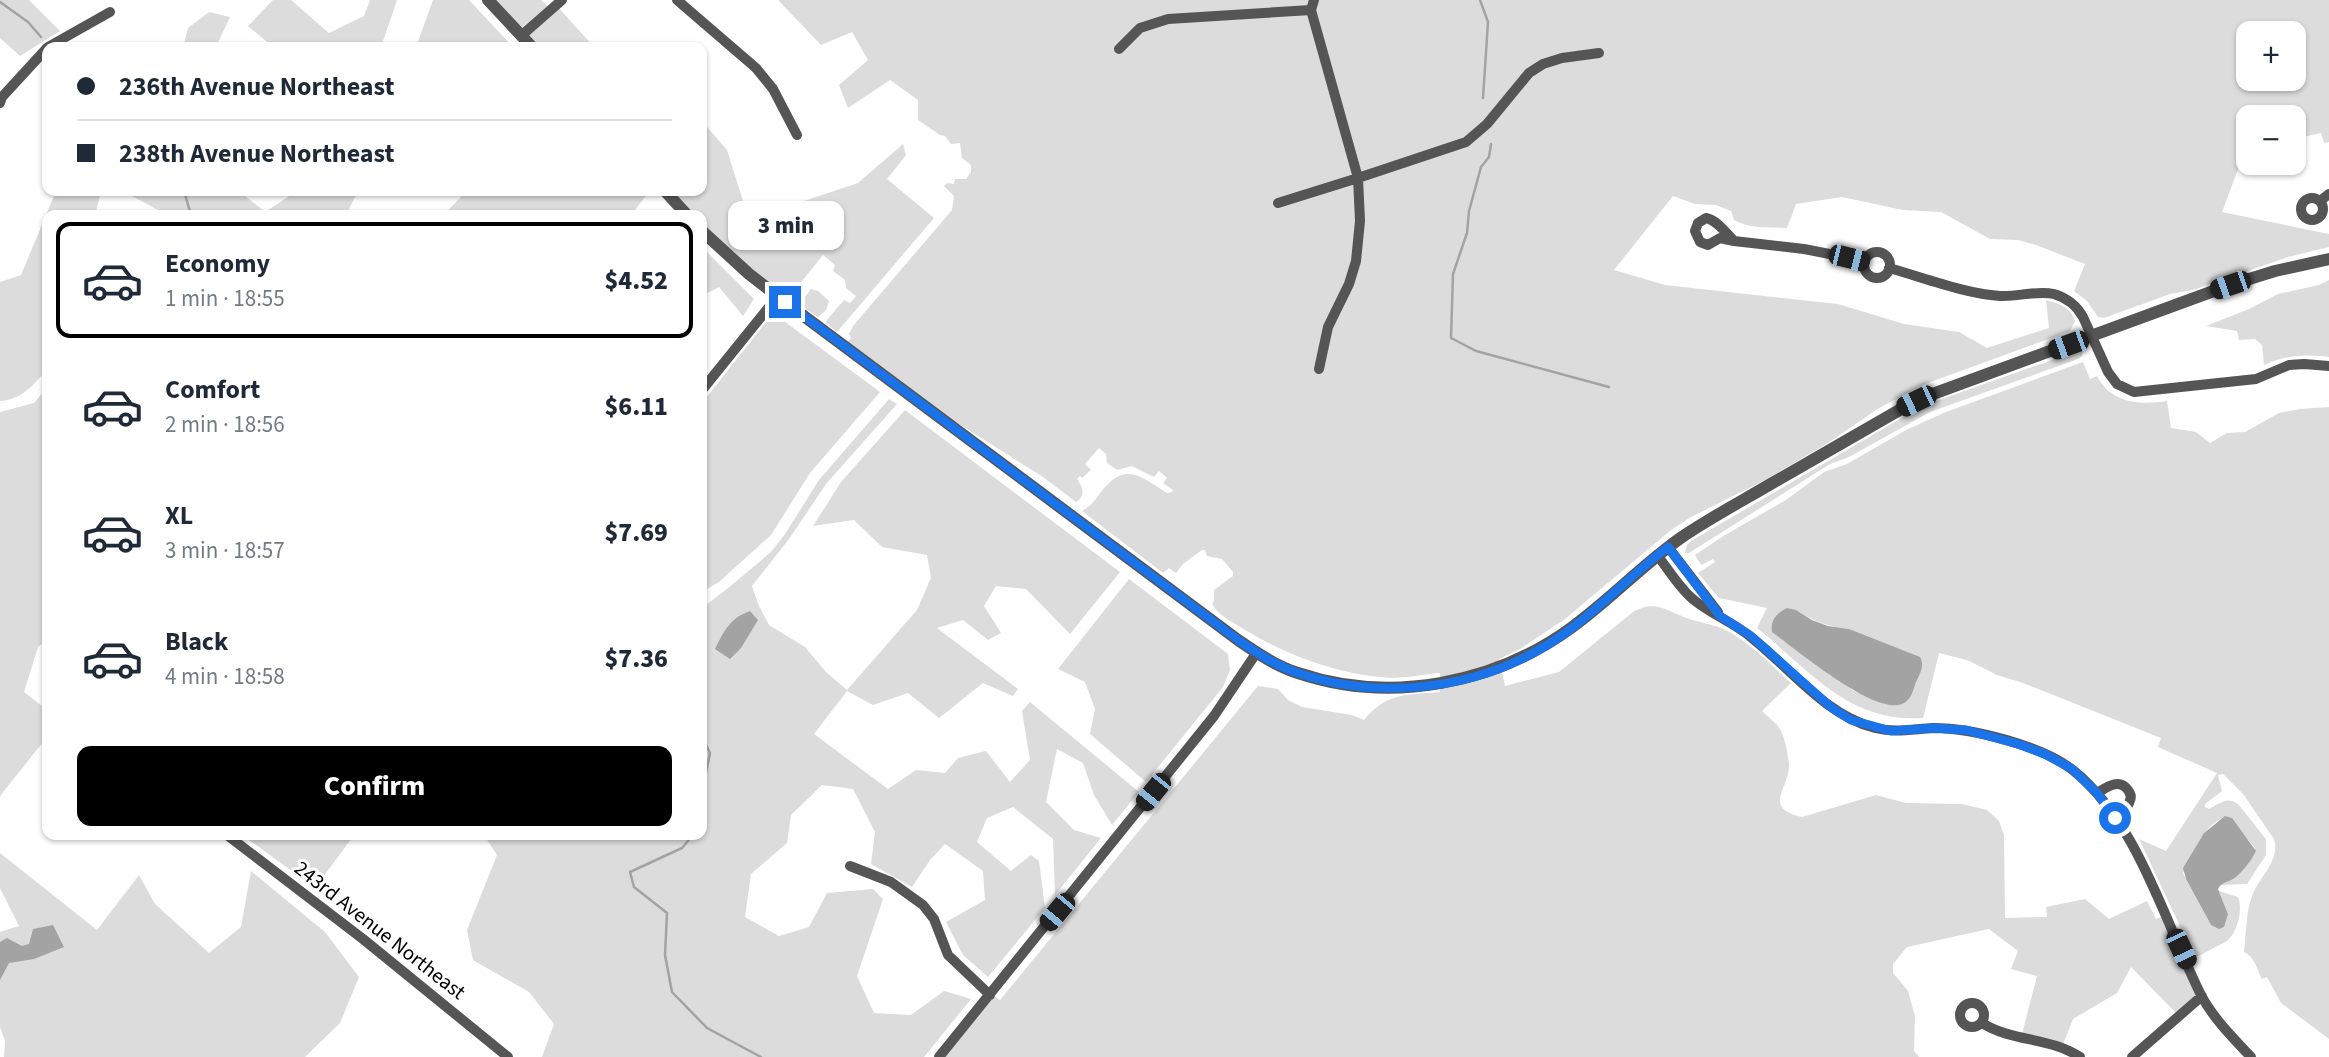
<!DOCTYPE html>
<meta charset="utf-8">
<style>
body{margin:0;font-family:"Source Sans 3",sans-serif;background:#f2f2f3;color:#1f2937;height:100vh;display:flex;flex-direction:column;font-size:26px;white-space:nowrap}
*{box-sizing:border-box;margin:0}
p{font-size:23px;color:#747a83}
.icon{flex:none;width:38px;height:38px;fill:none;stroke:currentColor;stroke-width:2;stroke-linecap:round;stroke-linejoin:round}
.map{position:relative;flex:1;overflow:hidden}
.details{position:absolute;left:42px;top:210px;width:665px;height:630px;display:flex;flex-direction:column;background:#fff;border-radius:14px;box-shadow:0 2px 5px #0004}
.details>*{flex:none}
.guide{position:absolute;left:42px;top:42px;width:665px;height:154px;border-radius:14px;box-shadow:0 2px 5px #0004;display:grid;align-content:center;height:154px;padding:0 35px;background:#fff}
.buttons{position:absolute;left:2236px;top:21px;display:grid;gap:14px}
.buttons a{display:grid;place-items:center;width:70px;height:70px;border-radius:14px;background:#fff;box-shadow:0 2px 5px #0004;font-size:35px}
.end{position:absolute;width:32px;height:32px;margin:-16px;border:9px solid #1a73e8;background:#fff;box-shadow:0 0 0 4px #fff}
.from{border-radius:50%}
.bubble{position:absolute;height:49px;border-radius:14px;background:#fff;box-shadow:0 2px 5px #0004;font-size:23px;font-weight:800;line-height:49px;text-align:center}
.car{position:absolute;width:21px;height:42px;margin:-21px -10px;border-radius:9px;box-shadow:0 0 5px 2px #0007;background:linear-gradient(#222 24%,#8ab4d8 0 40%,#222 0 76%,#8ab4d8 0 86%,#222 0)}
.guide b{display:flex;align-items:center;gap:24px;height:66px;font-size:26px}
.guide b+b{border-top:2px solid #e0e1e3}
.guide i{width:18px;height:18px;background:#1f2937}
ul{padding:12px 0 0;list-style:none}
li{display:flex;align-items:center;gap:21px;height:116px;margin:0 14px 10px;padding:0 21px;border:4px solid transparent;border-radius:14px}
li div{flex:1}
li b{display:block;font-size:26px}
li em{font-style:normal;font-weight:800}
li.selected{border-color:#000}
li>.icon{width:63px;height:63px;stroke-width:1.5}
.button{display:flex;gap:14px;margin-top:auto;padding:14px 35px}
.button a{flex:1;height:80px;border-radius:14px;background:#000;color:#fff;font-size:28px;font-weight:800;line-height:80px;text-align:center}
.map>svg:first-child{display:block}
.green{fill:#dcdcdc;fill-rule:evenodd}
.water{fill:#a3a3a3}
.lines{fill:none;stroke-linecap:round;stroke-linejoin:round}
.stream{stroke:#a3a3a3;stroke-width:2.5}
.minor{stroke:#555;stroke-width:10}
.tertiary{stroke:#555;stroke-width:12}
.route{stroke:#1a73e8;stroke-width:9}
.labels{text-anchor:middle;stroke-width:6;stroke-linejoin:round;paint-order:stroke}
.street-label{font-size:21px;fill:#000;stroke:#fff}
</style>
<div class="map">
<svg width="2329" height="1057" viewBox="0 0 2329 1057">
<rect width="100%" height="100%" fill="#fff"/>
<!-- green -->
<path class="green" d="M0 0H29L60 31 20 56 0 38Z
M273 0H291L329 33 364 16 370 0H397L381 47H273L248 26Z
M433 0H469L513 47H416Z
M488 0H541L551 9 556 5 594 47H532Z
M778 0H2329V142L2324 143 2321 133 2294 139V117H2249V154L2240 164 2222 212 2329 234V247L2288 257 2193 290 2170 294 2104 318 2098 317 2087 301 2074 291 2085 264 2036 245 2018 240 1990 239 1941 212 1903 210 1842 197 1796 204 1787 228C1769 227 1750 229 1734 220L1731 211 1716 205 1695 204 1673 196 1614 270 1665 285 1838 304 1904 324 1959 332 1987 348 2049 328 2046 300C2059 304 2071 307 2075 321L2070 331 1925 384 1879 408 1828 443 1767 479 1691 517 1671 530 1565 619 1520 649 1499 659 1505 686 1559 672 1633 612C1654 600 1664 609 1684 617 1696 622 1709 623 1721 628 1747 639 1770 664 1791 683L1762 711C1768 717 1778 724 1781 731 1785 739 1788 755 1789 764 1790 789 1761 807 1802 817L1876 795 1906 803 1962 804 1987 810 1999 821 2004 835 2005 918 2047 917 2046 907 2085 899 2109 919 2147 901 2156 919 2165 915 2202 996 2178 1015 2131 967 2117 993 2073 1019 2062 1047 2021 1038 2037 976 2011 969 2018 951 1989 929 1907 947 1893 964V973L1908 991 1915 1016 1914 1051 1919 1057H934L988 991 1000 1000 1258 686 1278 689 1288 700 1302 707 1352 715 1364 720C1387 692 1406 695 1440 692V673C1424 674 1407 678 1391 678 1337 675 1282 654 1237 625 1227 619 1218 614 1212 604L1214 601V590L1233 576V572L1222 559 1207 556 1205 550H1202L1183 564 1176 573 1169 568 1163 573 1082 511C1091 506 1095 500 1101 492 1125 461 1140 476 1167 493L1172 492 1173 490 1163 483 1167 478 1159 471 1154 477 1132 466 1117 470 1107 463 1106 454 1099 448 1085 464 1091 470 1082 478 1080 476 1077 479C1083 487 1086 496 1076 502L1043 477 897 385 845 346 851 338 849 334 853 326 952 210 954 196 944 186 947 183 954 184 955 179H966L971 172V165L962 158 960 143 951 144 945 136 940 135 918 120V100L890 80 848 108 839 85 868 60 852 32 821 45ZM2249 33H2294V79H2249Z
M209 12 230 17 216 47H183L188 28Z
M702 121 727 150 743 201H804L858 183 903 144 906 155 887 179 934 218 837 332 826 323 827 320 844 300 850 303 856 296 846 288 845 280 833 271 835 265 823 255 785 302 702 231V215H687L665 191H702Z
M56 191H104L100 196 95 215H47V369C35 384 21 400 0 401V282L21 275Z
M128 191H239L265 212 297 191H358L346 215H163L162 212 128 194Z
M467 191H648L649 192 631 215H443Z
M702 247 754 299 743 316 719 287 702 296Z
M2329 280V357C2306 354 2286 355 2264 365L2262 345 2255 339 2239 340 2237 331 2206 326 2249 309 2278 294 2319 285Z
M811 289 818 291 829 301 826 310 818 317 799 305Z
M773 313 880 392 810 473 771 535 719 582 702 592V403Z
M2083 349 2082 356 2078 359 1930 412 1849 457 1830 464 1689 553H1685L1687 545 1691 541 1910 413 1939 400Z
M2083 362 2090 379 2097 376C2112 404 2140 405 2167 401L2171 428 2196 432 2210 443 2227 433 2245 432 2279 413 2300 409 2329 407V1039L2281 1003 2267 977 2262 979C2257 969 2254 956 2244 952 2246 935 2246 912 2252 896 2259 877 2281 860 2274 839L2243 794 2223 774 2218 775 2222 791 2205 804V807L2209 809C2220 803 2227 796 2238 804L2266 839V855L2247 884 2220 885 2255 848 2229 817C2204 820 2194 853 2183 873L2186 879 2211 925 2228 914 2219 891 2238 897C2243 909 2238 932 2227 941 2217 947 2205 952 2195 958L2139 839 2166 851 2217 773 2158 747 2161 738 2023 683 1997 675 1967 660 1939 653 1923 718C1848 723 1810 670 1757 628L1767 608 1719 598 1698 573 1715 562 1713 559 1701 565 1695 555 1725 535 1786 500 1824 472 1847 464 1906 430 1946 412ZM1796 610C1813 621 1829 627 1849 629L1909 700 1902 704H1884L1852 690Z
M47 388V640L38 647 24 692 47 710V737L0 796V412L34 403Z
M889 399 897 404 826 484 789 539 752 586 759 606 769 625 805 647 826 672 847 690 917 610 931 578 927 555 882 547 854 520 813 526 841 482 905 410 1120 572 1070 634 1026 589 996 586 984 606 1001 633 988 640 963 620 937 628 1018 689 1013 696 983 683 939 718 908 693 873 705 847 691 814 734 888 789 916 770 945 773 958 758 986 751 1010 782 1030 760 1022 711 1030 702 1139 792 1112 825 1094 795 1083 763 1057 749 1046 802 1074 830 1101 838 1055 895 1053 839 1013 807 987 818 977 842 1011 871 1031 855 1039 861 1045 908 988 977 963 955 946 922 985 900 983 871 945 844 930 860 912 887 871 864 875 832 853 789 822 785 791 815 787 843 751 874 745 917 779 936 809 927 827 893 873 889 883 899 857 976 874 1013 911 1015 944 991 971 999 924 1057H542L554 1024 529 992 473 960 467 930 497 855 484 835H702V608L727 589 771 552 785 534 819 480Z
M1129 579 1228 654 1230 670 1223 687 1146 782 1090 734 1095 709 1085 682 1058 669Z
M250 835H354L315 888 245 837Z
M0 853 97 930 139 875 155 904 209 953 241 927 251 871 325 932 359 977 340 1023 305 1057H4L5 1041 0 1027V932L19 926 0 888Z"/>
<!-- water -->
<path class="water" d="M1787 608 1796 610 1812 620 1828 626 1849 629 1920 657C1925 666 1920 673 1916 682 1913 690 1911 701 1902 704 1874 715 1796 649 1772 632 1770 620 1777 613 1787 608Z
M750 611 758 620 741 648 730 659 715 649C724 631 730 618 750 611Z
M2225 816 2232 818 2256 851C2252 860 2241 874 2233 879 2226 883 2222 882 2218 889L2228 914 2224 927 2219 929 2211 925 2186 879 2183 868 2204 833Z
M53 925 64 947 34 959 9 963 0 980V942L7 938 22 946 29 944 33 929Z"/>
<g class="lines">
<!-- stream -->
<path class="stream" d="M1480 0 1488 22 1483 98
M0 2 28 22 41 37
M1491 144 1489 157 1481 167 1469 211 1467 233 1453 274 1451 338 1476 351 1609 387
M184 191 191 215
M702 737 710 753 702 793
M693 835 682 848 630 872 634 887 667 913 665 955 672 992 707 1028 761 1057"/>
<!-- minor -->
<path class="minor" d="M677 0 756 68 773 89 797 135
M521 36 562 0
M48 47 110 12
M1119 49 1140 28 1168 19 1311 10
M0 103 2 97 47 48
M2301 209a11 11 0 1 1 22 0a11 11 0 1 1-22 0Z
M2320 201 2329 194
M1278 203 1358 178 1311 10 1314 0
M1706 218C1717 220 1726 233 1734 241L1720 238 1708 245 1700 242 1695 231 1698 223Z
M1734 241 1804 249 1865 261
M1864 265a13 13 0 1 1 26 0a13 13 0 1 1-26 0Z
M1889 268C1925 278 1963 293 2000 296 2018 297 2037 290 2054 294 2067 298 2077 306 2083 317L2108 372 2117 384 2134 392 2256 379 2289 365 2304 364 2329 366
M1319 369 1328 327 1349 284 1356 261 1360 221 1358 178 1466 142 1487 124 1529 73 1543 64 1562 58 1599 53
M702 390 778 296
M1668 547 1718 612
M1657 555C1669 570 1680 589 1694 600 1712 615 1735 623 1752 638 1791 669 1825 715 1875 728 1895 733 1913 729 1933 728 1973 728 2043 746 2074 771 2138 823 2165 923 2201 995 2213 1018 2233 1038 2251 1057
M2097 793C2107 787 2119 778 2128 790 2130 793 2132 796 2130 800 2129 807 2120 813 2115 818
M227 835 363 939 508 1057
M850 866 891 882 923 905 934 919 948 955 990 995
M1960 1015a12 12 0 1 1 24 0a12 12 0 1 1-24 0Z
M1982 1023C2012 1042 2050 1037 2080 1057
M939 1057 1214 716 1257 652
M2132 1057 2202 996"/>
<!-- tertiary -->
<path class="tertiary" d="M488 0 532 47
M665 191 687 215
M702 231 749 274 785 302 1238 640C1257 653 1276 666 1298 673 1390 704 1494 684 1571 628 1610 600 1643 564 1682 537 1710 518 1740 502 1769 485 1814 459 1858 434 1903 408L1930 395 2230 285 2275 271 2329 259"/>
</g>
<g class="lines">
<!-- route -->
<path class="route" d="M785 302 1238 640C1257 653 1276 666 1298 673 1374 699 1465 691 1535 652 1585 625 1623 581 1668 547L1720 616 1751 636 1832 708 1851 720 1891 731 1933 728 1966 730 2018 744 2045 754 2072 769 2097 793 2115 818"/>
</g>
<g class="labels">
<!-- street labels -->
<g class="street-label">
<text transform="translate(380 930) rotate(38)" y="7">243rd Avenue Northeast</text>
</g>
</g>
</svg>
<div class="buttons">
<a>+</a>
<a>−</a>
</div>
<i class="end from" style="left:2115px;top:818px"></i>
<i class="end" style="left:785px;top:302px"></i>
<div class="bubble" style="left:728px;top:201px;width:116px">3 min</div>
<i class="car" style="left:1849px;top:258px;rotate:104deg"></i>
<i class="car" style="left:2230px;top:285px;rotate:251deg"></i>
<i class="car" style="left:2068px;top:345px;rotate:250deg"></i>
<i class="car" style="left:1916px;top:401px;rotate:244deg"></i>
<i class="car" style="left:1153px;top:792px;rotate:219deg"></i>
<i class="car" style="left:1057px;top:912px;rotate:220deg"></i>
<i class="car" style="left:2181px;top:949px;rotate:155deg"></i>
<div class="guide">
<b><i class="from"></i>236th Avenue Northeast</b>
<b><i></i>238th Avenue Northeast</b>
</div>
<section class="details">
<ul>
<li class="selected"><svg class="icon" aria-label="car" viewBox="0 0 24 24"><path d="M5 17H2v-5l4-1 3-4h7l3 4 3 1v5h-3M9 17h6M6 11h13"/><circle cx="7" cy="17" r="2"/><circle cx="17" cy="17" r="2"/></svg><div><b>Economy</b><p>1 min · 18:55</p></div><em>$4.52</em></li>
<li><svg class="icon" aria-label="car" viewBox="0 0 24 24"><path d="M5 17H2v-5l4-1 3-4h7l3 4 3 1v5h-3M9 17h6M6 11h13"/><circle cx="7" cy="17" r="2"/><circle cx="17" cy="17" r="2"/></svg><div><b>Comfort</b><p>2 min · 18:56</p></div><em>$6.11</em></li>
<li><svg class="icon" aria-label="car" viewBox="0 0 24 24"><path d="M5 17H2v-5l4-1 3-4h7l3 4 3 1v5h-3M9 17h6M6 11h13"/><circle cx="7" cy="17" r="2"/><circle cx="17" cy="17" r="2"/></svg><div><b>XL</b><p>3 min · 18:57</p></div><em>$7.69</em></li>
<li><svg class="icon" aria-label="car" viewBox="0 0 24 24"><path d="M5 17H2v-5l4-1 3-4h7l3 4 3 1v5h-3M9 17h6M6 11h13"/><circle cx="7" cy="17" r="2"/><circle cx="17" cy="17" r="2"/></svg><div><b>Black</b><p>4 min · 18:58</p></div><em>$7.36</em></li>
</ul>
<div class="button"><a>Confirm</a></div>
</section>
</div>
